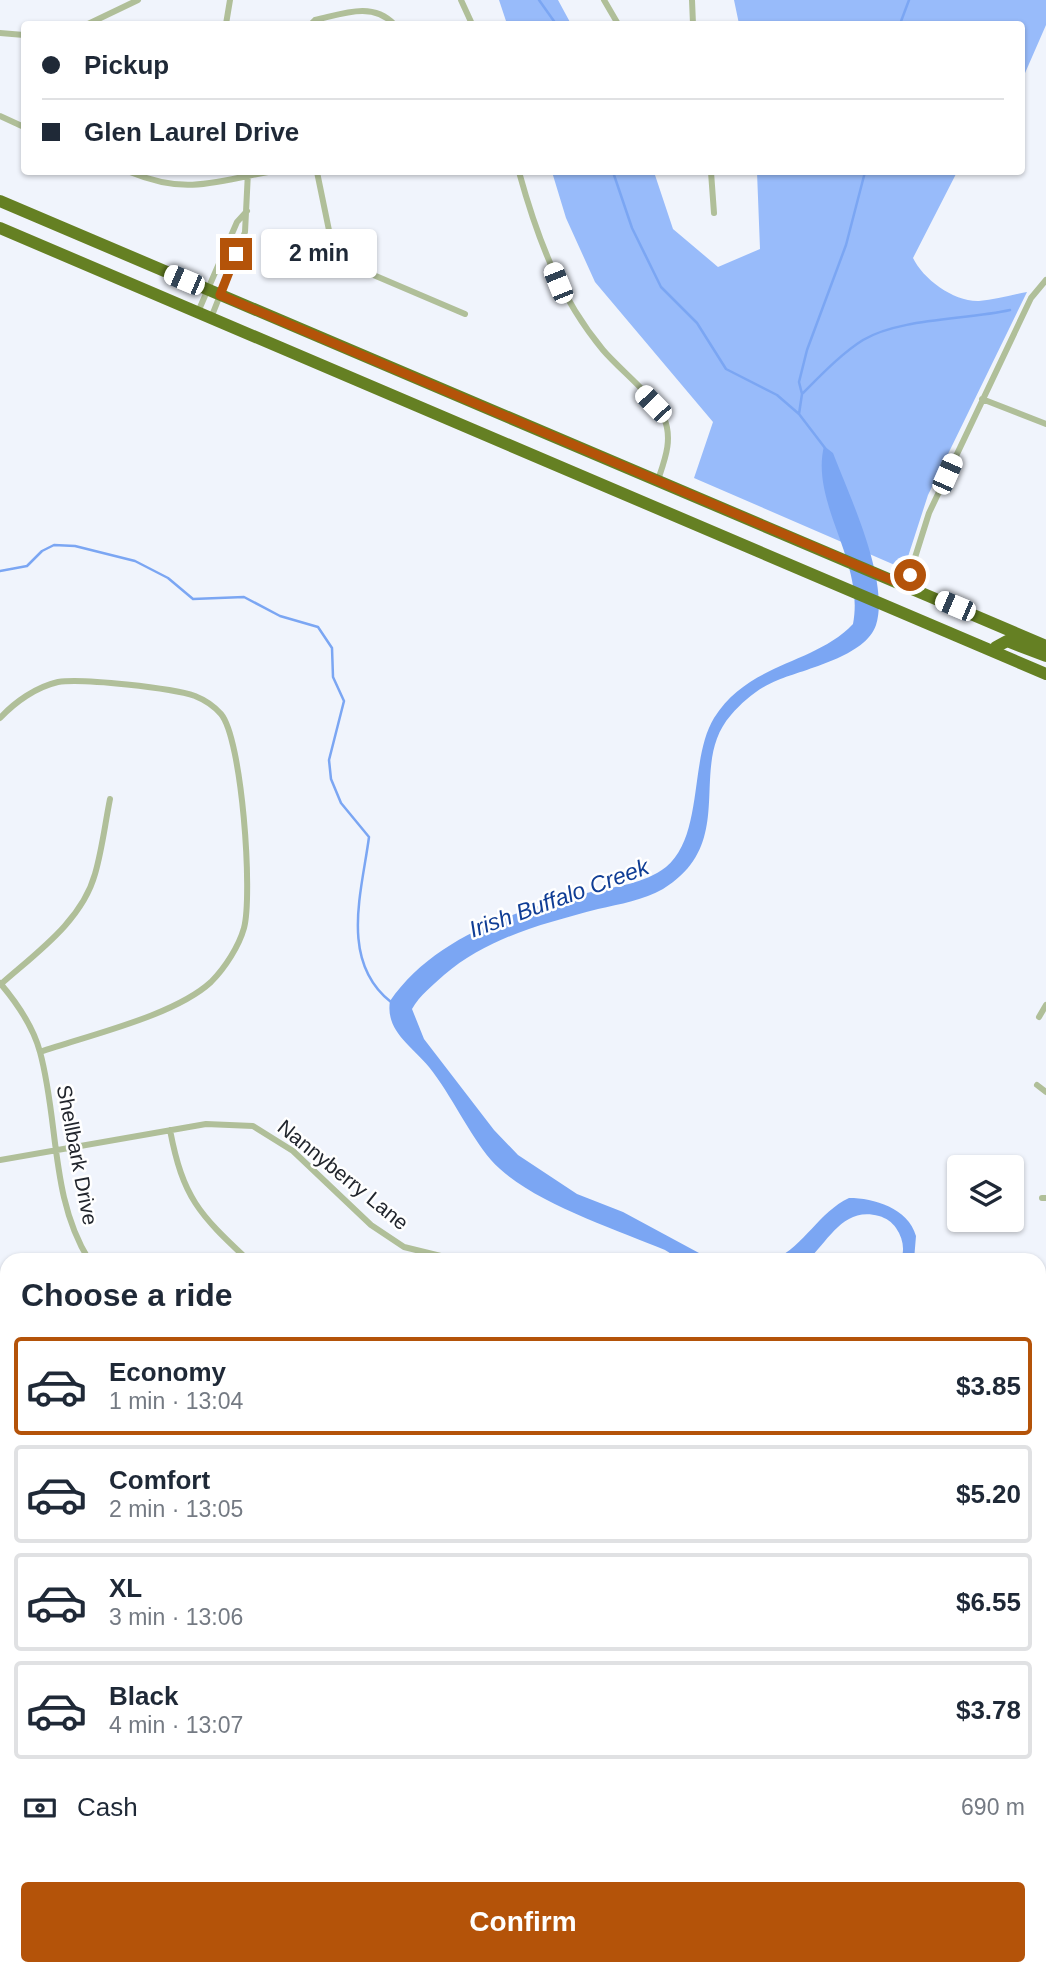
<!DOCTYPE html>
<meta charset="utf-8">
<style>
body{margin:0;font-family:Helvetica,sans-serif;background:#f2f2f3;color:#1f2937;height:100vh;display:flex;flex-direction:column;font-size:26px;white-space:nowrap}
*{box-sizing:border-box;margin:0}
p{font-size:23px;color:#747a83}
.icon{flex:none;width:38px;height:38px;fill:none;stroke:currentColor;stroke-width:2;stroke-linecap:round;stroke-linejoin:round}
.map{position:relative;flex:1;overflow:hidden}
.drawer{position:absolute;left:0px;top:1253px;width:1046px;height:723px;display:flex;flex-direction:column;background:#fff;border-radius:21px 21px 0 0;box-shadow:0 2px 5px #0004}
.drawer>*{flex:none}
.hud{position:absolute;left:21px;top:21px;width:1004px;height:154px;border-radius:7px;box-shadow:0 2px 5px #0004;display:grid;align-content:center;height:154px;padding:0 21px;background:#fff}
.fabs{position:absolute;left:947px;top:1155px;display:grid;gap:14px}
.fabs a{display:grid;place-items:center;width:77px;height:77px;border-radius:7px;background:#fff;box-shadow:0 2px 5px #0004;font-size:35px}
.end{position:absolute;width:32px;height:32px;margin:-16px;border:9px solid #b45309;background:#fff;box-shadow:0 0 0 4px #fff}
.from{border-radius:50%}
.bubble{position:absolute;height:49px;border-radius:7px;background:#fff;box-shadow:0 2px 5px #0004;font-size:23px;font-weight:700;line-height:49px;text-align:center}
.car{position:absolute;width:21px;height:42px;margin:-21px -10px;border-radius:9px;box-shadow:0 0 5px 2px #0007;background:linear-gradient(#fff 24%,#345 0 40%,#fff 0 76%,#345 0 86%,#fff 0)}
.hud b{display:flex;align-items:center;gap:24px;height:66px;font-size:26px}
.hud b+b{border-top:2px solid #e0e1e3}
.hud i{width:18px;height:18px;background:#1f2937}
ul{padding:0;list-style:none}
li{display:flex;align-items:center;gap:21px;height:98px;margin:0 14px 10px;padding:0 7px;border:4px solid #e0e1e3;border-radius:7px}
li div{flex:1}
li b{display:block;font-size:26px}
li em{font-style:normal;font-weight:700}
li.current{border-color:#b45309}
li>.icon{width:63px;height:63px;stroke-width:1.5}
h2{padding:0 21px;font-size:32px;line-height:84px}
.pay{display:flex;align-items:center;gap:18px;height:77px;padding:0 21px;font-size:26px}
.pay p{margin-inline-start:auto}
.button{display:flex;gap:14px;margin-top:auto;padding:14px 21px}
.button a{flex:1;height:80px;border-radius:7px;background:#b45309;color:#fff;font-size:28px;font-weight:700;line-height:80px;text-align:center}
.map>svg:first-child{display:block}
.forest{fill:#98bbfa}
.water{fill:#7ba6f3}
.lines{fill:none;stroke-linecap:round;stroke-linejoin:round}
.stream{stroke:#7ba6f3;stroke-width:2.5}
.street{stroke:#b0bf99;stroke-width:6}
.highway{stroke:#658023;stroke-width:12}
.route{stroke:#b45309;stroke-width:9}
.labels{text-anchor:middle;stroke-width:5;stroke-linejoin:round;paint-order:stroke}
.street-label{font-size:21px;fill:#22262d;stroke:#fff}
.water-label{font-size:23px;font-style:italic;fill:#0f3d95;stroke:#fff}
</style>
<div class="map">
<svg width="1046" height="1975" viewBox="0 0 1046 1975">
<rect width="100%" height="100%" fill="#f0f4fc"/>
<!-- forest -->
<path class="forest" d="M499 0H558L571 24H507Z
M734 0H1046V25L1022 80V24H739Z
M552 172H654L673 229 718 267 760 249 757 172H957L913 258C923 279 954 302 979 301 995 300 1011 295 1027 292L928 495 904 569 694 478 713 422 595 282 566 218Z"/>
<!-- water -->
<path class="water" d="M824 446 833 453C849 495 890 581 876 625 866 656 805 669 778 680 760 687 744 700 731 715 686 766 740 842 663 889 644 900 620 904 598 909 542 924 489 937 444 975 432 986 420 995 412 1009L424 1039 494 1130 518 1155 577 1194 623 1212 712 1260H681L665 1250C615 1229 527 1201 491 1160 469 1134 452 1096 429 1067 412 1046 385 1031 390 1001 434 937 518 909 591 892 617 886 644 884 666 867 704 836 689 759 714 718 749 662 814 665 853 624 865 561 810 504 824 446Z
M849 1198C874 1198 908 1208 916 1236L914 1260H901C905 1249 903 1238 896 1228 892 1222 886 1218 879 1216 844 1206 829 1240 808 1260H774C805 1245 819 1212 849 1198Z"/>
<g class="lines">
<!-- stream -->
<path class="stream" d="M539 0 556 24
M900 24 909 0
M613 172 632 228 661 287 697 323 726 369 777 395 799 414
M803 393C821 375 842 353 863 340 900 318 966 320 1010 310
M825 448 799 414 802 394 799 382 807 350 846 245 865 172
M0 571 27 566 42 551 54 545 75 546 135 561 168 578 193 599 244 597 280 616 318 627 332 648 333 677 344 701 329 760 331 779 341 803 369 837C362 891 339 961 391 1002
M1040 1476 1046 1471
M0 1892 7 1891
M740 1969 743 1975"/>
<!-- street -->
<path class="street" d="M461 0 472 24
M604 0 618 24
M692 0 693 24
M88 24 138 0
M226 24 230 0
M311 24 315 20C342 14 372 1 394 24
M0 33 24 35
M0 116 24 127
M130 172C186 195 212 182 268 172
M317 172 331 240 350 265 465 314
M519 172C537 237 559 297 603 350 620 370 653 395 664 418 673 439 665 459 658 480
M711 172 714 213
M198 312 237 222 247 211
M211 318 245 232 248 172
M982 399 1046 424
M906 586 929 513 1031 298 1046 280
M0 718C15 702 36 687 58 682 82 678 172 688 195 696 205 700 214 706 221 714 242 739 253 894 244 928 239 946 225 968 211 982 174 1016 89 1035 40 1052
M0 983C17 1003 33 1026 40 1052 59 1121 50 1198 89 1260
M1 984C36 953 82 921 95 874 102 850 105 824 110 799
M1039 1017 1046 1005
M1037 1085 1046 1092
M170 1130C183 1198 199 1214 248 1260
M0 1160 206 1124 253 1126 293 1151 371 1225 404 1247 457 1260
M1042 1198H1046
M1040 1284 1046 1276
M0 1337 7 1343
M0 1451 7 1457
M1040 1564 1046 1567
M1044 1666 1046 1668
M1040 1714H1046
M0 1760 7 1762
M145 1969 146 1975
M292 1975 296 1969
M394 1975 398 1969
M546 1975 558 1969
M714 1975 716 1969"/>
<!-- highway -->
<path class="highway" d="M0 201 1046 646
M0 228 1046 674
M994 651 996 647 1007 641 1046 656"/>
</g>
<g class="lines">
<!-- route -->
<path class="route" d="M236 254 220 295 906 586 910 575"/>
</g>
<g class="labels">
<!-- street labels -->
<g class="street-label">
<text transform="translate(77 1155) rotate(79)" y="7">Shellbark Drive</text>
<text transform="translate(343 1175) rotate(39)" y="7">Nannyberry Lane</text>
</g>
<!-- water labels -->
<g class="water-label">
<text transform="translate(559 898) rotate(-20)" y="8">Irish Buffalo Creek</text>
</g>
</g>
</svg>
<div class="fabs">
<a><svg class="icon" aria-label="layers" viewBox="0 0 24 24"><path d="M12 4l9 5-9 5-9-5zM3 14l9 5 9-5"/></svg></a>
</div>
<i class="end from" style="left:910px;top:575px"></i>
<i class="end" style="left:236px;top:254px"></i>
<div class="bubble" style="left:261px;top:229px;width:116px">2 min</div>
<i class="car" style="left:184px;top:280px;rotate:293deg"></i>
<i class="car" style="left:558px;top:283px;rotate:338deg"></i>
<i class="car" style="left:653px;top:404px;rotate:316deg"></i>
<i class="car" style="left:947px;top:474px;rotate:24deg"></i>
<i class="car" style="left:955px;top:606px;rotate:293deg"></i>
<div class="hud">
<b><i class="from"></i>Pickup</b>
<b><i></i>Glen Laurel Drive</b>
</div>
<section class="drawer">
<h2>Choose a ride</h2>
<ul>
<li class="current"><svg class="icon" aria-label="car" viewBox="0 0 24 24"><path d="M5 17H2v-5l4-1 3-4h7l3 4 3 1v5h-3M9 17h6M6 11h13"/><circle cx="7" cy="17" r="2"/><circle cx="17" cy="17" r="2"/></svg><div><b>Economy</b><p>1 min · 13:04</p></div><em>$3.85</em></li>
<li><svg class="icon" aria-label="car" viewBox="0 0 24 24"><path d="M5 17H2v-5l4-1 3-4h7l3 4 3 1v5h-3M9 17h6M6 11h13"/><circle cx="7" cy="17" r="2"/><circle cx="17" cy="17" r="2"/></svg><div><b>Comfort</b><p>2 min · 13:05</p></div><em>$5.20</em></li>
<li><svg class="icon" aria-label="car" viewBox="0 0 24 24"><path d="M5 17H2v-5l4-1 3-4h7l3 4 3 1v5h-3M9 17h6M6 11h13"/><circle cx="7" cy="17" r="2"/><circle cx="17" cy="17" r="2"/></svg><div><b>XL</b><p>3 min · 13:06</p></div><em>$6.55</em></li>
<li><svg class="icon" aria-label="car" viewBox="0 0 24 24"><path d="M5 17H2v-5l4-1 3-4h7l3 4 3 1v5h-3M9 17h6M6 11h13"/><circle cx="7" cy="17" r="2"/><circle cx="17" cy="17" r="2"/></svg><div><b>Black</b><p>4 min · 13:07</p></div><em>$3.78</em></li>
</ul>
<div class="pay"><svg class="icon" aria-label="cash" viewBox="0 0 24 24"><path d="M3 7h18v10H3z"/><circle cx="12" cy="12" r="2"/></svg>Cash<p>690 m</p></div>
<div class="button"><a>Confirm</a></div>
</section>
</div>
